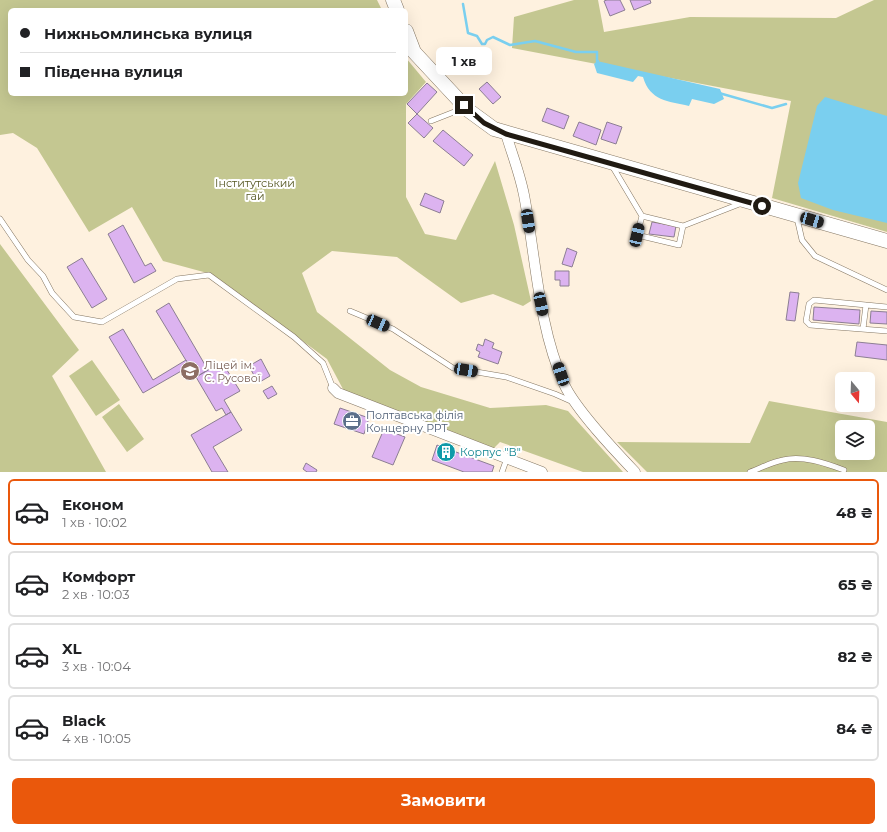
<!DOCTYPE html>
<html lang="uk">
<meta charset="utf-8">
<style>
body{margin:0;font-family:Montserrat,sans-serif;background:#f6f6f6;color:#202124;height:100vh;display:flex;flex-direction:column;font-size:15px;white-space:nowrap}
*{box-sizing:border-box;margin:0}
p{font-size:13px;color:#757577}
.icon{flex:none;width:22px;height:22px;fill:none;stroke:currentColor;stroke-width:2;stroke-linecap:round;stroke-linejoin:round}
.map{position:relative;height:472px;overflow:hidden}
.panel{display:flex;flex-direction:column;background:#fff;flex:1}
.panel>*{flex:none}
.top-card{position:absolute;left:8px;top:8px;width:400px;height:88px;border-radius:6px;box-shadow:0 4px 16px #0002;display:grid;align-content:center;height:88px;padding:0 12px;background:#fff}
.needle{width:26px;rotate:161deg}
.controls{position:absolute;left:835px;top:372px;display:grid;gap:8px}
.controls a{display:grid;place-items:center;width:40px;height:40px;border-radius:6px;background:#fff;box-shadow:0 4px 16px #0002;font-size:20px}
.end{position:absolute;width:18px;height:18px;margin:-9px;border:5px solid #201a12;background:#fff;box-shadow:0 0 0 2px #fff}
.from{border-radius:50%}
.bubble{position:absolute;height:28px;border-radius:6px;background:#fff;box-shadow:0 4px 16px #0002;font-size:13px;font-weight:700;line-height:28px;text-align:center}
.car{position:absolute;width:12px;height:24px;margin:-12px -6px;border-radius:5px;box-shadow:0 0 3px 1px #0007;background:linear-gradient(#222 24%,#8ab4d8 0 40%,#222 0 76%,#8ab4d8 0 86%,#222 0)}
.top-card b{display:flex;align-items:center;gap:14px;height:38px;font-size:15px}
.top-card b+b{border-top:1px solid #e0e0e0}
.top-card i{width:10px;height:10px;background:#202124}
ul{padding:7px 0 0;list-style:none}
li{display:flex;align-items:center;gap:12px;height:66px;margin:0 8px 6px;padding:0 4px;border:2px solid #e0e0e0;border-radius:6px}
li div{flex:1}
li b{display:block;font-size:15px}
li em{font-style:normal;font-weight:700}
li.active{border-color:#ea580c}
li>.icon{width:36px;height:36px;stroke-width:1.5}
.action{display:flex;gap:8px;margin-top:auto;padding:8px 12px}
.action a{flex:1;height:46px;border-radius:6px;background:#ea580c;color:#fff;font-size:16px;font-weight:700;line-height:46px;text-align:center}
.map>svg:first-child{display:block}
.green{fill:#c4c791;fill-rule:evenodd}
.water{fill:#7acfef}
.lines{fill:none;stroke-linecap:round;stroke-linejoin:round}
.stream{stroke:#7acfef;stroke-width:2.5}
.building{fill:#dcb3f0;stroke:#8c7e93}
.lane-casing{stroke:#847662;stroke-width:6}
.street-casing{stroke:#847662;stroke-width:11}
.secondary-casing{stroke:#847662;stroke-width:15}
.lane{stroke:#fff;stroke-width:5}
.street{stroke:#fff;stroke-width:10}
.secondary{stroke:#fff;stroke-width:14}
.route{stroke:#201a12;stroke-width:5}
.labels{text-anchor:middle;stroke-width:4;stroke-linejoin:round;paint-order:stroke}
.park-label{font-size:11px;fill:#555722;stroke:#fff}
.education-label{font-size:11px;fill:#785e54;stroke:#fff;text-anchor:start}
.service-label{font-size:11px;fill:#4e5e75;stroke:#fff;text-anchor:start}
.culture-label{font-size:11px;fill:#0d838f;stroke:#fff;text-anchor:start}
</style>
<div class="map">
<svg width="887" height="472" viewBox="0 0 887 472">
<rect width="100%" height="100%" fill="#fef1df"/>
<!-- green -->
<path class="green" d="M0 0H377L382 10H10V94H406V58L426 82 406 104V197L425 234 456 240 495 161 514 225 531 301 523 306 493 294 461 303 397 257 332 251 302 273 317 312 390 370 421 387 490 408 546 405 568 411 623 472H583L500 442 493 449 344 391 327 359 223 282 211 274 163 261 132 207 89 232 37 148 13 133 0 135Z
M574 0H598L604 32 690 17 836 18 874 0H887V232L772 198 791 101 512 48 514 17Z
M0 244 79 350 52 376 106 472H0Z
M92 360 120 400 96 416 69 376Z
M769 401 887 422V472H647L617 442 750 443ZM842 427H868V453H842Z
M119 404 144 439 127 452 102 417Z"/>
<!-- water -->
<path class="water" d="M597 61 720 89 724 99 714 104 692 99 689 106C668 101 650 101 643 77L638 76 633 82 597 73 594 64Z
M825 97 887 116V223L833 210 801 198 798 183 817 106Z"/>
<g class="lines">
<!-- stream -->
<path class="stream" d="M463 4 468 33 477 36 482 44H485L487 40 493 37 510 45 535 41 576 52H597V61H598
M719 93 772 108 786 104"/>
</g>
<!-- building -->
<path class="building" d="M607 0H620L625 10 610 16 604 1Z
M630 0H650L651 3 634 10Z
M487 82 501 97 493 104 479 89Z
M427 83 437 92 417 114 407 104Z
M547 108 569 116 564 129 542 121Z
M417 114 433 128 424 138 408 123Z
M579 122 601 130 596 145 573 136Z
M607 122 622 127 616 144 601 139Z
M443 130 473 155 464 166 433 141Z
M425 193 444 201 440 213 420 205Z
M652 222 676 226 674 237 649 234Z
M123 225 145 266 151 263 156 271 134 283 108 234Z
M567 248 577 252 572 267 562 264Z
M82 258 107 299 92 308 67 267Z
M555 271H569V286H560V280H555Z
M790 292 799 293 795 321 786 320Z
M169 303 208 370 196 377 156 311Z
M814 307 860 310 859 324 813 320Z
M871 311 887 312V324L870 323Z
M123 329 153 380 186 360 190 366 143 393 109 337Z
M485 339 494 343 492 348 502 352 498 364 478 357 480 352 476 350 478 344 483 346Z
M857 342 887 345V360L855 356Z
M261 359 270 376 258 383 249 366Z
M222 362 240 391 224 400 231 412 226 415 222 408 216 411 196 377Z
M272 386 277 394 268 399 263 391Z
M340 408 369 418 364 434 334 424Z
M231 412 242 430 213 447 228 472H212L191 435Z
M384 429 405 437 393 465 372 457Z
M437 445 494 466 492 472H464L432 460Z
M306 463 317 470 316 472H307L303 469Z"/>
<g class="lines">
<!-- lane casing -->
<g class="lane-casing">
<path id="lane" d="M431 121 454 112 463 105
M611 164 642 216 683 226 742 203
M642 216 637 235 679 245 683 226
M797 218 802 240 815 256 887 290
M0 219 28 260 43 276 52 293 74 317 102 322 177 279 209 275 294 337 323 363 333 388
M887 307 814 300 809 304 806 321 810 325 887 331
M350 311 393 329 453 368 506 377 555 394 573 402
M863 329 866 305
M502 472 507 458
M750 472C761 468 772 462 783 460 802 455 825 463 844 470"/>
</g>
<!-- street casing -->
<g class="street-casing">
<path id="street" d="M506 134C512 154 520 174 524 195 536 258 538 325 564 384 576 410 615 451 635 472
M333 388 338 393 542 472"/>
</g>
<!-- secondary casing -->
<g class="secondary-casing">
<path id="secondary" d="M393 0 397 10
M406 31 414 52 468 110 494 129 887 241"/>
</g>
<!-- lane -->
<use href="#lane" class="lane"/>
<!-- street -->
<use href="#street" class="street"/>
<!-- secondary -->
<use href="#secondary" class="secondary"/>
</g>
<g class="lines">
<!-- route -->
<path class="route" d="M464 105 484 123 506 134 762 206"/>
</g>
<!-- icons -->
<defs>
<g id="school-disc" transform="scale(1)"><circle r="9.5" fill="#8d6e63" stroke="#fff"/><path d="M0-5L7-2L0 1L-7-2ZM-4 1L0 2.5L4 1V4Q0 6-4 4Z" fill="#fff"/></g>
<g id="office-disc" transform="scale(1)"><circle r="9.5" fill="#5c6f8a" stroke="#fff"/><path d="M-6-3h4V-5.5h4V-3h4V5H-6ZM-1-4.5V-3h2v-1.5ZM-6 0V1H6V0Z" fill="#fff"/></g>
<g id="building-disc" transform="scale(1)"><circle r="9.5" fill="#0f9aa8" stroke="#fff"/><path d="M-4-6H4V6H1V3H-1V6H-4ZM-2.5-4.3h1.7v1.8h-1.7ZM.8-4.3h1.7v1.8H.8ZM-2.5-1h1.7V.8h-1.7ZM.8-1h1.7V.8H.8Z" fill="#fff"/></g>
</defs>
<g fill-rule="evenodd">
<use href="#school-disc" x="190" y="371"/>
<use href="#office-disc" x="352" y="421"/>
<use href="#building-disc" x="446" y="452"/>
</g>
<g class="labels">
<!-- park labels -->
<g class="park-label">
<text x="255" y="187">Інститутський<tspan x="255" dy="13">гай</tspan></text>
</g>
<!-- education labels -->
<g class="education-label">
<text x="204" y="369">Ліцей ім.<tspan x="204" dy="13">С. Русової</tspan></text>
</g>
<!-- service labels -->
<g class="service-label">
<text x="366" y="419">Полтавська філія<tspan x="366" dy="13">Концерну РРТ</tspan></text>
</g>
<!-- culture labels -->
<g class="culture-label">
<text x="460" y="456">Корпус "В"</text>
</g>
</g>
</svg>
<div class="controls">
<a><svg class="needle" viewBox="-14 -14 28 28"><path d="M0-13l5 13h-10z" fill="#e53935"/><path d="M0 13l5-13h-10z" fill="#757577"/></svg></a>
<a><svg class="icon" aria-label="layers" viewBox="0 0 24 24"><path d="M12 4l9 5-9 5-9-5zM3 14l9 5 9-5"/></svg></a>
</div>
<i class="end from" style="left:762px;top:206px"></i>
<i class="end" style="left:464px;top:105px"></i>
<div class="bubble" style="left:436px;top:47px;width:56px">1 хв</div>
<i class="car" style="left:812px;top:220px;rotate:106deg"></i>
<i class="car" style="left:528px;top:221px;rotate:171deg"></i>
<i class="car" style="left:637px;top:235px;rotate:13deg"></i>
<i class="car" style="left:541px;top:304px;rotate:168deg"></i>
<i class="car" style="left:378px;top:323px;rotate:113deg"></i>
<i class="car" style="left:466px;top:370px;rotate:100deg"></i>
<i class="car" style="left:561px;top:374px;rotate:341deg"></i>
<div class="top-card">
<b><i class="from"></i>Нижньомлинська вулиця</b>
<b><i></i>Південна вулиця</b>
</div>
</div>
<section class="panel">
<ul>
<li class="active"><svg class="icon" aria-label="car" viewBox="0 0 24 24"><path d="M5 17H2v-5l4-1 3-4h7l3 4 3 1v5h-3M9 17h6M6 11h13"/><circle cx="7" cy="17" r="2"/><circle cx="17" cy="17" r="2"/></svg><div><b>Економ</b><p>1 хв · 10:02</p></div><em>48 ₴</em></li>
<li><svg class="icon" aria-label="car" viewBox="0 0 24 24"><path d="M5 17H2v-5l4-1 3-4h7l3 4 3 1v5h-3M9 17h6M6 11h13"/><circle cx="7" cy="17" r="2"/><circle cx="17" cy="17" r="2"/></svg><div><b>Комфорт</b><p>2 хв · 10:03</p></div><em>65 ₴</em></li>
<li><svg class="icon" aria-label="car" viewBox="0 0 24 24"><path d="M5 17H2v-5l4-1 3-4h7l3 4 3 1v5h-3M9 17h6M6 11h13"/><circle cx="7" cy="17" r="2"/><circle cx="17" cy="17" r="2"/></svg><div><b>XL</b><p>3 хв · 10:04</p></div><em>82 ₴</em></li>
<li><svg class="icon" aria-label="car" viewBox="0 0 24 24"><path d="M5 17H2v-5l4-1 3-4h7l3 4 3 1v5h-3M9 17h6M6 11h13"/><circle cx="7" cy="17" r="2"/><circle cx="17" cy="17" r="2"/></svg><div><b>Black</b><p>4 хв · 10:05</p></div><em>84 ₴</em></li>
</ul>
<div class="action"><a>Замовити</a></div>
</section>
